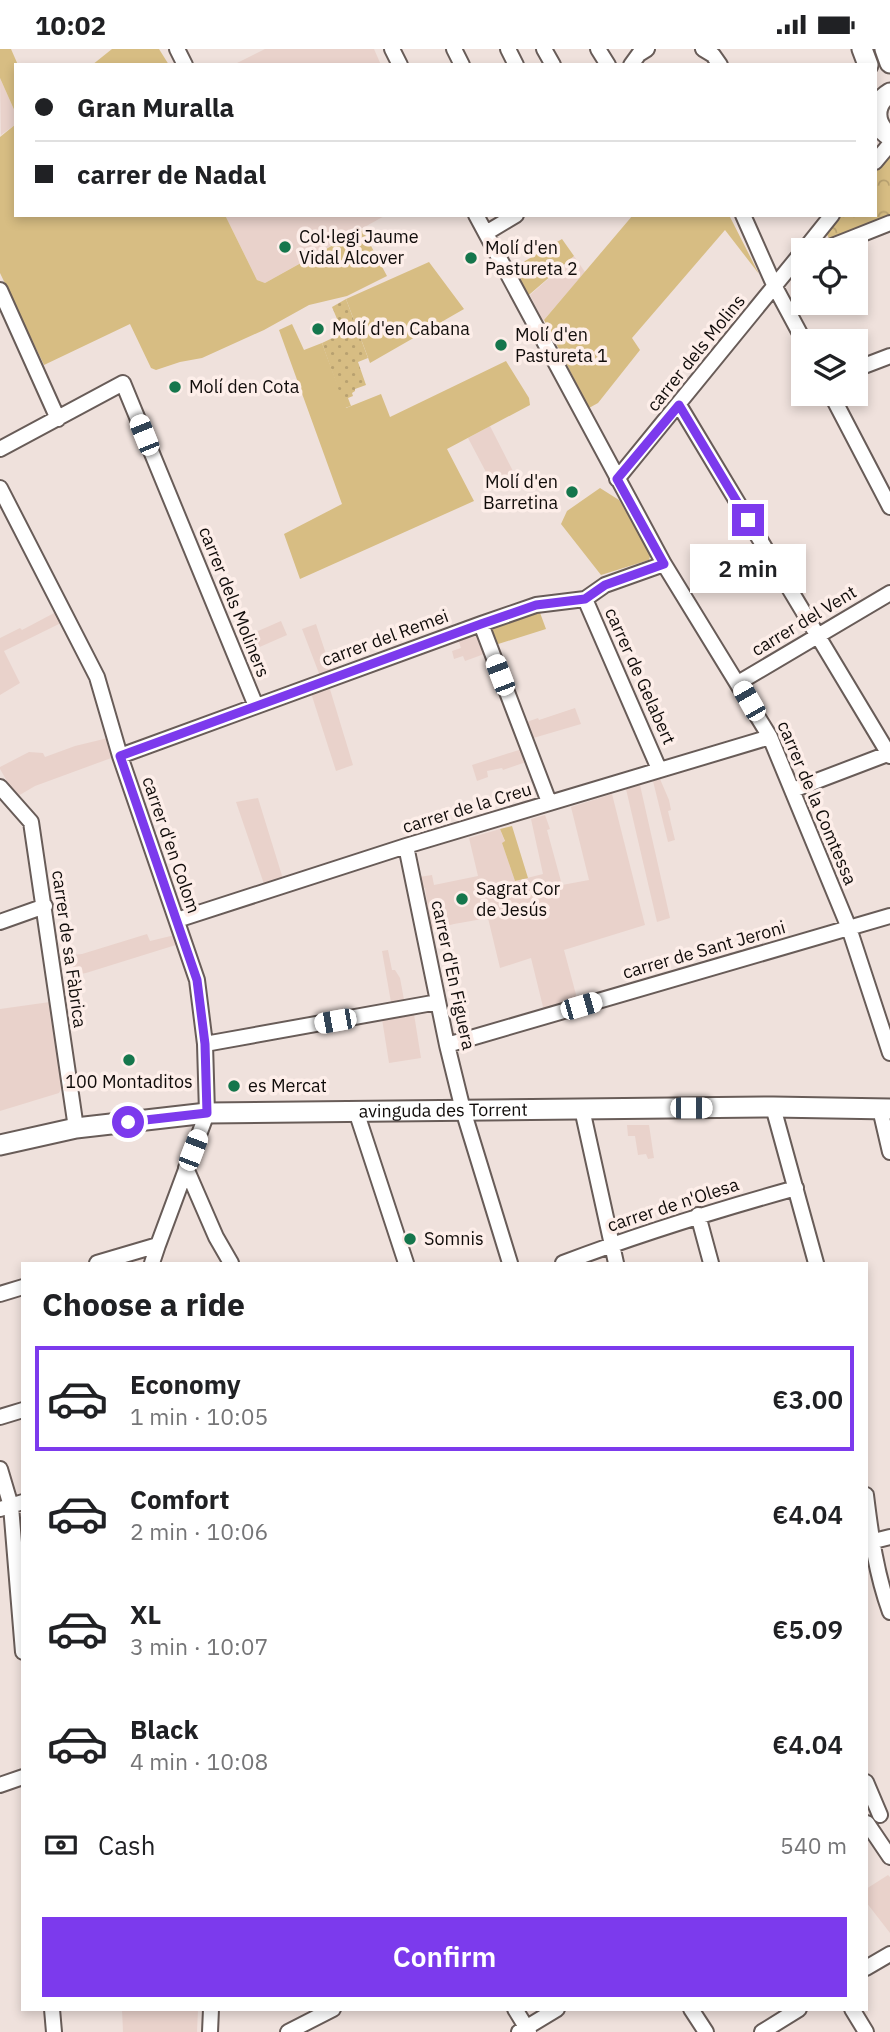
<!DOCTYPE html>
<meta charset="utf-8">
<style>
body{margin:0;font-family:"IBM Plex Sans",sans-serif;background:#f6f6f6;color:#202124;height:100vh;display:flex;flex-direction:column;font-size:26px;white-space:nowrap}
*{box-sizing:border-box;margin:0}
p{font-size:23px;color:#757577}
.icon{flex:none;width:38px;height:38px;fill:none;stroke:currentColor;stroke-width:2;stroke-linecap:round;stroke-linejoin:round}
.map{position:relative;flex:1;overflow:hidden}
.drawer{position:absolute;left:21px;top:1213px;width:847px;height:749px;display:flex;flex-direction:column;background:#fff;border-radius:0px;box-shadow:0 4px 10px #0003}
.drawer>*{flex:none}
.hud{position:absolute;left:14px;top:14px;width:863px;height:154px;border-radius:0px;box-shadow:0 4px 10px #0003;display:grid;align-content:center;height:154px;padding:0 21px;background:#fff}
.tools{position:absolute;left:791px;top:189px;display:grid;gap:14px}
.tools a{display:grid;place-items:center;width:77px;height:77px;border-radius:0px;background:#fff;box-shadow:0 4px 10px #0003;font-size:35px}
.end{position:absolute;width:32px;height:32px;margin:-16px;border:9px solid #7c3aed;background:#fff;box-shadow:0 0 0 4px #fff}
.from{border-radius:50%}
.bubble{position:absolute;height:49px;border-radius:0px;background:#fff;box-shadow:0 4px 10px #0003;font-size:23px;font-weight:600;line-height:49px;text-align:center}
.car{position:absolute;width:21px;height:42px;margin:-21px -10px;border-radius:9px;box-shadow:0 0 5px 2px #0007;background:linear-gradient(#fff 24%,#345 0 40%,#fff 0 76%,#345 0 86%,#fff 0)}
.hud b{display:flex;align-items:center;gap:24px;height:66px;font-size:26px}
.hud b+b{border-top:2px solid #e0e0e0}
.hud i{width:18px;height:18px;background:#202124}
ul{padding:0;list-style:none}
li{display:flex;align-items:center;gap:21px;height:105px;margin:0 14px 10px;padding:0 7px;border:4px solid transparent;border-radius:0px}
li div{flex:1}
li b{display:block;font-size:26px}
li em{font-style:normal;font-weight:600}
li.current{border-color:#7c3aed}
li>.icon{width:63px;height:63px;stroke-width:1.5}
h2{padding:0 21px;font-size:32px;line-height:84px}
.pay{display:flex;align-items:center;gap:18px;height:77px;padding:0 21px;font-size:26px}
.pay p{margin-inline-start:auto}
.cta{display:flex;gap:14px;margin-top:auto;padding:14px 21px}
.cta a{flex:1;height:80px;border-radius:0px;background:#7c3aed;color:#fff;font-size:28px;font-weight:600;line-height:80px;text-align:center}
.status{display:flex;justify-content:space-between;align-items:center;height:49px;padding:0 35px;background:#fff;direction:ltr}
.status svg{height:19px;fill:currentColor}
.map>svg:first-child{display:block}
.built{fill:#e9d2cb}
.grass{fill:#d7bd83}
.park{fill:url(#park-crowns)}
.garden{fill:url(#garden-dots)}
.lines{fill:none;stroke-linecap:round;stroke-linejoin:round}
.street-casing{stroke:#685c58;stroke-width:18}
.secondary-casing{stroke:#685c58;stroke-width:23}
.street{stroke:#fff;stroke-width:14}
.secondary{stroke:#fff;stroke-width:19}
.route{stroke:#7c3aed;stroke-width:9}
.poi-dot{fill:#15764c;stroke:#fdeee9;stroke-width:2.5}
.labels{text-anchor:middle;stroke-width:7;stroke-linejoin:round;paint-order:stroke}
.poi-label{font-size:18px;fill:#100c0a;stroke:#fdeee9;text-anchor:start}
.street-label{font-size:18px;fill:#100c0a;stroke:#fdeee9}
</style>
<div class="status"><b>10:02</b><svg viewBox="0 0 49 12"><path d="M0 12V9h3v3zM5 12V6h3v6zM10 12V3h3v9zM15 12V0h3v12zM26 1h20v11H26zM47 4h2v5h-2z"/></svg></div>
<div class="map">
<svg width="890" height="1983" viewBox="0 0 890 1983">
<defs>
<pattern id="park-crowns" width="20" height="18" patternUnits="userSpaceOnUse" patternTransform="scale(1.75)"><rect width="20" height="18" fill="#d7bd83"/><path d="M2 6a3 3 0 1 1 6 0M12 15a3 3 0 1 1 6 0" fill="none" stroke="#b8a170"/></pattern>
<pattern id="garden-dots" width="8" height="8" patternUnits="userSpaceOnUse" patternTransform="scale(1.75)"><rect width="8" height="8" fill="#d7bd83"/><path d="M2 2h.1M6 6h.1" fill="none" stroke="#b8a170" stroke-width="1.8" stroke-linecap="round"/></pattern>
</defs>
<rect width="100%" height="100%" fill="#efe1dc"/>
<!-- built -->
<path class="built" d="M265 0H374L381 16H233Z
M0 29 16 65V75L1 86Z
M225 166H386L265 234 257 231Z
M574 207 585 223 543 272 530 246Z
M490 377 518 432 496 442 468 389Z
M56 563 61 574 4 602 20 634 0 646V589L20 579 22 581Z
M281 572 287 586 248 603 242 589Z
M316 575 332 623 320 627 302 580Z
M474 584 481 588 487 604 465 612 463 607 454 610 452 602 461 599 458 590Z
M329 637 353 716 336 722 311 644Z
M575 659 581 675 530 690 524 674 538 669 539 671Z
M108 689 114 708 35 737 18 747 11 739 0 720V718L29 703 43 704 45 708 75 697Z
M522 700 526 713 503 721 502 719 487 722 488 728 477 732 472 716Z
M660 730 669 751 671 761 668 762 675 791 668 793 653 732Z
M640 736 670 869 657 873 626 740Z
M612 745 645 876 564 901 578 953 544 962 531 909 500 919 488 869 454 875 431 881 425 839 421 838 419 828 432 826 434 836 478 827 469 789 500 780 505 793 502 794 515 832 543 825 531 770 545 766 550 780 547 781 562 836 589 831 571 758Z
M258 749 283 830 264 835 236 753Z
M147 885 150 892 175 886 179 895 86 924 74 926 71 906 82 905Z
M388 901 392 921H395L400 929 405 956 392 959 382 902Z
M50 953 62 1038 59 1044 0 1062V960Z
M414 965 421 1009 389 1014 382 970Z
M627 1076H649L654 1109 648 1110 646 1105 638 1106 635 1087H628Z
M888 1826 890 1828V1884L866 1853V1840Z
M122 1960H198L197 1983H123Z"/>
<!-- grass -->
<path class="grass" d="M0 0H11L18 16H16V65L0 29Z
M112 0H159L169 16H92Z
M16 75V166H225L257 231 265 234 362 180 387 227 347 247 309 256 264 281 202 309 180 313 156 321 151 319 130 275 44 316 0 224V88Z
M633 166H729L759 225 725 181 632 289 640 301 598 354 589 359 544 271Z
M562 190 574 207 523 251 510 221Z
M429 213 464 260 370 314 346 250Z
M292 275 304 301 322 294 346 359 381 345 390 368 506 312 529 349 530 356 447 400 474 452 300 530 284 485 342 455 279 281Z
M600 439 619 451 651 504 649 511 601 526 561 475 567 462Z
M539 561 546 580 495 596 489 578Z
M512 777 528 829 515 832 502 794 505 792 500 780Z"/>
<!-- park -->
<path class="park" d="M890 95V174L833 197 823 178 832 166H875V113Z"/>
<!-- garden -->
<path class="garden" d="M346 250 368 309 358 313 366 336 355 340V342L352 344 353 347 348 349 351 357 345 359 322 294 343 284 332 258Z"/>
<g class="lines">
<!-- street casing -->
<g class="street-casing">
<path id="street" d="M177 0 185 16
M392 0 400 16
M454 0 462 16
M508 0 516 16
M544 0 553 16
M598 0 608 16
M703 0 713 6 720 16
M631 16 639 5 647 0
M875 113 890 95
M476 166 664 515 770 688 849 879 890 1004
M743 166 775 238 804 292
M486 184 516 166
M804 201 832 166
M822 201 890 174
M0 241 58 370
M856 320 890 307
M831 345 890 458
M679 356 890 707
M0 400 123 334 256 657
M617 430 803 202
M0 439 97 628 120 707 197 931 205 995 207 1064 158 1196 152 1214
M585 550 659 720
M481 575 549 753
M738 634 890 544
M120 707 481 575 536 556 585 550 605 536 664 515
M0 738 31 773 76 1079
M793 741 890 704
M406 797 447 996 463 1061 510 1214
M177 871 406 797 770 688
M0 873 45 857
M205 995 438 953
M447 996 890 867
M773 1058 816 1214
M582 1060 616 1214
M880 1060 890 1103
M356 1062 406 1214
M186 1119 216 1188 231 1214
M698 1166 711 1214
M97 1214 158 1196
M563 1214C639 1185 717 1161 796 1139
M0 1245 23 1238
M0 1368 23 1361
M0 1420 11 1457 23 1603
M866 1446C871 1487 876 1524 890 1563
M0 1460 23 1453
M866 1494 890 1488
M866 1733 880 1766
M0 1736 23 1728
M867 1774 890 1808
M866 1919 890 1905
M52 1960 54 1983
M515 1960 529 1983
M691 1960 706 1983
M852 1960 866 1983
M210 1983 211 1960
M288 1983 333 1960
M519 1983 557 1960
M762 1983 799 1960"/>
</g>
<!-- secondary casing -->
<g class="secondary-casing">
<g id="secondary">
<path d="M862 0 868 16"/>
<path d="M885 0 890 14"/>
<path d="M890 44C872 55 873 76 890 87"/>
<path id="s1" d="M0 1096 76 1079 207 1064 773 1058 890 1060"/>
</g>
</g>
<!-- street -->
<use href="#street" class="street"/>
<!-- secondary -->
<use href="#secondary" class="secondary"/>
</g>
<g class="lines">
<!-- route -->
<path class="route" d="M128 1073 207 1064 205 995 197 931 120 707 481 575 536 556 585 550 605 536 664 515 617 430 679 356 748 471"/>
</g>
<!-- markers -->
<g class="poi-dot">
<circle cx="285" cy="198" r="7"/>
<circle cx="471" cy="209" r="7"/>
<circle cx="318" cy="280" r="7"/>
<circle cx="501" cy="296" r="7"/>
<circle cx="175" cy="338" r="7"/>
<circle cx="572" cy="443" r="7"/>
<circle cx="462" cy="850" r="7"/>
<circle cx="129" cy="1011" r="7"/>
<circle cx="234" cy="1037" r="7"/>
<circle cx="410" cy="1190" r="7"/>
</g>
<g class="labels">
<!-- poi labels -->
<g class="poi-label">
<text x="299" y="194">Col·legi Jaume<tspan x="299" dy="21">Vidal Alcover</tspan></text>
<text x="485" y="205">Molí d'en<tspan x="485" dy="21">Pastureta 2</tspan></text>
<text x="332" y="286">Molí d'en Cabana</text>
<text x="515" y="292">Molí d'en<tspan x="515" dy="21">Pastureta 1</tspan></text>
<text x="189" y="344">Molí den Cota</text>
<text x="558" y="439" text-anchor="end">Molí d'en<tspan x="558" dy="21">Barretina</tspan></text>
<text x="476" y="846">Sagrat Cor<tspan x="476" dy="21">de Jesús</tspan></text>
<text x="129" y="1039" text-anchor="middle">100 Montaditos</text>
<text x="248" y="1043">es Mercat</text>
<text x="424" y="1196">Somnis</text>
</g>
<!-- street labels -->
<g class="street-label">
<text transform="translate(696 304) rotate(-51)" y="6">carrer dels Molins</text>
<text transform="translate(234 553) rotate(68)" y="6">carrer dels Moliners</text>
<text transform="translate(804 572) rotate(-31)" y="6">carrer del Vent</text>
<text transform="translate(385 589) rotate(-20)" y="6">carrer del Remei</text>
<text transform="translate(640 627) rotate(66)" y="6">carrer de Gelabert</text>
<text transform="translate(817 754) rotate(67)" y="6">carrer de la Comtessa</text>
<text transform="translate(467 759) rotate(-17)" y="6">carrer de la Creu</text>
<text transform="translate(171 796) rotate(71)" y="6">carrer d'en Colom</text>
<text transform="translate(69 900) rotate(82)" y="6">carrer de sa Fàbrica</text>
<text transform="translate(704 901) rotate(-16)" y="6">carrer de Sant Jeroni</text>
<text transform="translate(453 926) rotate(78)" y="6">carrer d'En Figuera</text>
<text dy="6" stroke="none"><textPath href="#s1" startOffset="446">avinguda des Torrent</textPath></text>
<text transform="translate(673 1156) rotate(-18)" y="6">carrer de n'Olesa</text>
</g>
</g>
</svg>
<div class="tools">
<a><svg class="icon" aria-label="locate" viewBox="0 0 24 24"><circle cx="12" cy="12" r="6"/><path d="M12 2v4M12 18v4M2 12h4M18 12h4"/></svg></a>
<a><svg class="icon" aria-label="layers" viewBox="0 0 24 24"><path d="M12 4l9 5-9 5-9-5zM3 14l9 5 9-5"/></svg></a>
</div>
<i class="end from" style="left:128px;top:1073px"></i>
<i class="end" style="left:748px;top:471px"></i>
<div class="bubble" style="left:690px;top:495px;width:116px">2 min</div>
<i class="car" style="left:144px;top:386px;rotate:338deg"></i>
<i class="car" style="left:500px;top:626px;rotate:339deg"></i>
<i class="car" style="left:749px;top:652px;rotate:330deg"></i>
<i class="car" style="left:581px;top:957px;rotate:74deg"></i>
<i class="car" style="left:335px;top:972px;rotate:260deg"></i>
<i class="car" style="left:691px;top:1059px;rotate:90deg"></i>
<i class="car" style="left:193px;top:1101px;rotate:21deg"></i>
<div class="hud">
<b><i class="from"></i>Gran Muralla</b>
<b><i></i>carrer de Nadal</b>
</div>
<section class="drawer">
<h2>Choose a ride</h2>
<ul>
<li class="current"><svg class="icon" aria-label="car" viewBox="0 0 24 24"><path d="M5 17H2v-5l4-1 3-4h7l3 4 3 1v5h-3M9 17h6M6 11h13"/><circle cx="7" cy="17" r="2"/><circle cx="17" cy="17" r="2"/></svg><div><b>Economy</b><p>1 min · 10:05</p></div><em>€3.00</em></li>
<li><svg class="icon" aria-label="car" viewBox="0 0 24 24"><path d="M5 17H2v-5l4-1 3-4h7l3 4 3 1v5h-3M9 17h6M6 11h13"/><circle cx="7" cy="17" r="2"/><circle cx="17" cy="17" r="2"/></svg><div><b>Comfort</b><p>2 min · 10:06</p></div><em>€4.04</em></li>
<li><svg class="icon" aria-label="car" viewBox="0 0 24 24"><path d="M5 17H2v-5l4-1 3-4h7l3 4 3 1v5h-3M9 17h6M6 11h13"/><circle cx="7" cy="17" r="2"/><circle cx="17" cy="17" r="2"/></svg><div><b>XL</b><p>3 min · 10:07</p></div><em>€5.09</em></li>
<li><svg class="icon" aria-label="car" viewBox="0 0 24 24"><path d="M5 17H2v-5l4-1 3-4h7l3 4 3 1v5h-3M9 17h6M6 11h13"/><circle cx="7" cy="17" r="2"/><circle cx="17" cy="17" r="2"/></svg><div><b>Black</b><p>4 min · 10:08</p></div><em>€4.04</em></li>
</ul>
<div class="pay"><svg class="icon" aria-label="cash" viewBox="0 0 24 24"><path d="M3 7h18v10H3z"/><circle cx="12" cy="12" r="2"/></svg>Cash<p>540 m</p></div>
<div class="cta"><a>Confirm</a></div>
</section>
</div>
